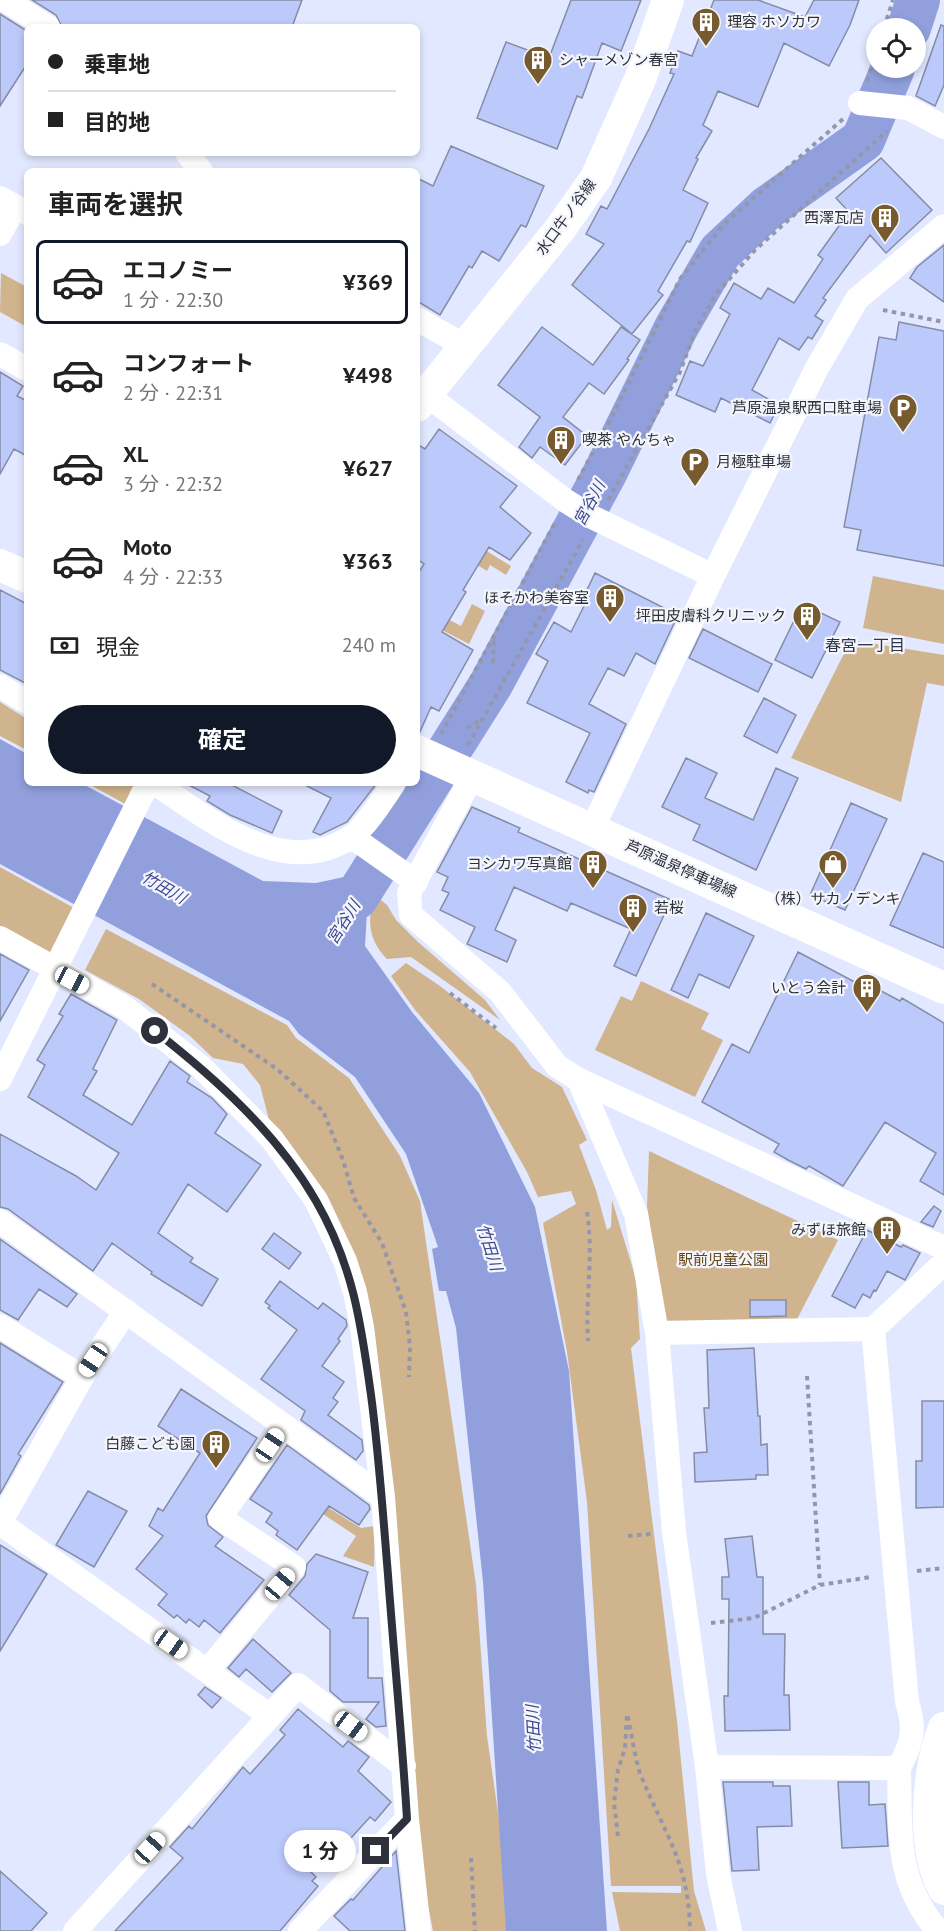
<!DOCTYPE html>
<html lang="ja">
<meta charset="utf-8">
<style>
body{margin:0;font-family:"PT Sans","Noto Sans JP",sans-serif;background:#f2f2f2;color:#222;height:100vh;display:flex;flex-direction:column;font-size:22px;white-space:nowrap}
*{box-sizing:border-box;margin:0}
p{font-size:20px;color:#767676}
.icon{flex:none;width:33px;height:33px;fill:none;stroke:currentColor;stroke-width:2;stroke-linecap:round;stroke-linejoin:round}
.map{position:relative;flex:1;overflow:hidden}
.sheet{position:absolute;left:24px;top:168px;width:396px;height:618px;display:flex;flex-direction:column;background:#fff;border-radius:9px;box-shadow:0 3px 9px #0003}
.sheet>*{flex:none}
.guide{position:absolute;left:24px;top:24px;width:396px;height:132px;border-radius:9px;box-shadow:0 3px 9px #0003;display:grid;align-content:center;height:132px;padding:0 24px;background:#fff}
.controls{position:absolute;left:866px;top:18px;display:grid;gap:12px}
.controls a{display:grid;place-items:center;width:60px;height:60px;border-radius:50%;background:#fff;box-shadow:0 3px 9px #0003;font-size:30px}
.end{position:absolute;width:27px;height:27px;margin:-14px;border:8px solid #2e313b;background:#fff;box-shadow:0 0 0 3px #fff}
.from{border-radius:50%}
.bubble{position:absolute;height:42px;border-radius:21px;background:#fff;box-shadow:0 3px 9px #0003;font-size:20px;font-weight:700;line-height:42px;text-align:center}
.car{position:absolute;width:18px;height:36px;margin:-18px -9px;border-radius:8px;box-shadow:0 0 4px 2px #0007;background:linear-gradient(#fff 24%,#345 0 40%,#fff 0 76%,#345 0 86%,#fff 0)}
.guide b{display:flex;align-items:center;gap:21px;height:57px;font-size:22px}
.guide b+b{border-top:2px solid #e0e0e0}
.guide i{width:15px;height:15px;background:#222}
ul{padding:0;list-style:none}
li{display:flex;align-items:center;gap:18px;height:84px;margin:0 12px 9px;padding:0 12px;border:3px solid transparent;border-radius:9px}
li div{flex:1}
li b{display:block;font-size:22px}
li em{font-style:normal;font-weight:700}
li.selected{border-color:#111827}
li>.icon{width:54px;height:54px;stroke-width:1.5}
h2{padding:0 24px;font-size:27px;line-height:72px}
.pay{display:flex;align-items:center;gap:15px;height:66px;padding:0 24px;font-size:22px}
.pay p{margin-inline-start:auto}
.action{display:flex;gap:12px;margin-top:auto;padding:12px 24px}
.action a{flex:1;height:69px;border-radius:36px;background:#111827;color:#fff;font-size:24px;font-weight:700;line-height:69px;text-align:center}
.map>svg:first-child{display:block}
.green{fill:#d0b48d}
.water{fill:#91a0dd}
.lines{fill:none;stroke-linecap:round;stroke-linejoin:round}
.river{stroke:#91a0dd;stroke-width:44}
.building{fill:#bbc9fb;stroke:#858ca5;stroke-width:1.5}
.path{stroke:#9397a9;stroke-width:4;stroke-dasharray:4.5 4.5;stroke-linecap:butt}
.minor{stroke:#fff;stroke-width:24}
.major{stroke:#fff;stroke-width:32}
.route{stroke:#2e313b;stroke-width:8}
.labels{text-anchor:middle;stroke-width:4.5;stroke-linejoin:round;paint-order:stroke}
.poi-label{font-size:15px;fill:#2e313b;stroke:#f5f6fc;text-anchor:end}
.street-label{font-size:15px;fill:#2e313b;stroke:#f5f6fc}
.park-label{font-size:15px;fill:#634719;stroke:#f5f6fc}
.water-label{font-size:16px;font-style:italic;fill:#3a468f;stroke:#f5f6fc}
.neighbourhood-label{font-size:16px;fill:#2d3348;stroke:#f5f6fc}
</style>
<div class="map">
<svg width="944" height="1931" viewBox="0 0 944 1931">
<rect width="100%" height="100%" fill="#e2e8ff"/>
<!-- green -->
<path class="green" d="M1 273 27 287V327L0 312Z
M472 542 511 566 506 575 490 565 487 571 463 556Z
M873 576 944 590V644L863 628Z
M417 603 461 626 472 604 485 611 469 644 417 617Z
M851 640 944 655V686L927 683 901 802 791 758Z
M0 702 27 719V750L0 736Z
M87 783H131L137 786 127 805Z
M0 867 74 908 51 956 0 926Z
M375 895 387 905 396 920 418 942 485 1000 500 1020 411 957 387 959C369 941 366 920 375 895Z
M106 929 287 1025 296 1038 349 1078 400 1156 420 1201 476 1585 487 1736 515 1931H433L422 1873 359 1288 269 1120 260 1085 243 1064 213 1058 190 1036 139 999 85 970Z
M406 963 440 986 514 1044 532 1068 562 1087 587 1140 579 1145 596 1190 607 1230 611 1227 612 1200 636 1279 640 1339 631 1348 677 1721 694 1891 706 1931H620L612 1892 681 1893V1886H611L587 1502 567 1352 543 1223 576 1204 571 1191 538 1197 527 1172 470 1072 415 1010 391 976Z
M641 981 709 1013 701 1029 723 1040 695 1097 595 1050 621 996 632 1001Z
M649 1151 838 1240 794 1325H666L647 1207Z
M327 1507 361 1528 375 1526 374 1567 343 1556 356 1536 323 1514Z"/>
<!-- water -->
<path class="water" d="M0 739 27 754V783H81L263 881 316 883 344 877 368 861 382 871 368 895 365 946 412 1012 479 1093 535 1207 569 1371 607 1931H506L483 1582 456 1328 446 1291H439L432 1249 438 1247 406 1154 355 1077 299 1034 289 1021 0 864Z"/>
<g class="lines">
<!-- river -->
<path class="river" d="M909 28 918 0
M356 898 491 684 605 473 676 328 720 252 767 208 863 140 893 68"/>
</g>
<!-- building -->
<path class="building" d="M32 0H302L292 27H62L56 15Z
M571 0H641L621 51 602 43 582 98 577 96 557 149 477 118 506 42 549 58Z
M714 0H758L805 17 814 0H859L850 25 829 66 784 43 758 107 718 91 703 125 712 131 696 158 698 159 683 190 708 203 690 242 687 241 658 291 663 295 632 334 572 285 604 244 586 234 601 206 607 209 649 129 674 74 670 73 678 51 692 56Z
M0 14 27 31V64L0 106Z
M941 25 944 26V85L935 106 916 96Z
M451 146 544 186 526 227 521 225 499 261 482 251 472 268 469 266 440 315 417 301V178L433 186Z
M881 158 932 210 886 253 870 235 823 298 826 300 815 316 823 321 812 339 808 337 799 350 779 338 752 390 779 405 770 423 721 398 715 412 676 395 690 361 703 366 730 314 720 308 734 283 761 299 768 288 794 303 823 259 818 255 849 212 836 198Z
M944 245V302L910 278 917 267Z
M899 322 944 331V566L857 550 861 530 844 527 879 337 896 340Z
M542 327 593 365 621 327 640 340 627 359 629 360 604 394 589 383 563 417 587 436 565 465 540 447 532 458 519 447 540 417 498 385Z
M0 372 23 386 17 396 27 401V456L14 449 0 474Z
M439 429 517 486 500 507 531 533 510 560 489 547 463 590 466 592 442 632 473 650 439 711 431 707 419 734 417 575 424 564 417 559V444L425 449Z
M595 573 678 615 655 664 636 653 624 676 608 668 589 704 626 724 594 792 589 790 588 793 566 782 590 733 527 703 548 661 536 654 554 622 571 632 590 594 586 592Z
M0 590 27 604V684L0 670Z
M802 604 840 622 812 678 775 660Z
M703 629 772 664 758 692 689 658Z
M764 698 796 715 777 753 744 736Z
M686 758 717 773 705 798 753 820 776 768 798 778 756 870 693 840 700 825 662 807Z
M185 783H228L282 811 272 833 230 815 207 801 210 796Z
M301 783H377L347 822 320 835 313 832 331 798Z
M851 803 887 819 845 910 810 895Z
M472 807 520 828 518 832 671 900 636 976 614 966 631 929 571 903 567 911 514 887 495 930 516 940 507 962 467 944 475 927 440 910 449 893 442 890 448 877 437 872Z
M923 853 944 862V948L890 925Z
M706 913 754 936 729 988 699 974 688 998 671 990Z
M798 952 866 988 868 984 900 1001 902 998 944 1023V1195L920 1181 936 1153 885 1122 843 1186 809 1166 806 1169 788 1160 774 1152 779 1144 702 1102 732 1044 749 1053Z
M0 954 29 970 0 1021Z
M71 994 117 1020 93 1069 97 1071 83 1095 132 1125 170 1061 190 1076 187 1082 212 1098 227 1114 215 1133 261 1165 227 1212 188 1184 158 1233 193 1258 190 1262 218 1279 202 1306 151 1274 152 1272 112 1243 93 1271 8 1209 0 1207V1134L76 1176 96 1190 119 1153 28 1097 45 1065 37 1060 63 1016 59 1014Z
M934 1206 941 1211 933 1227 921 1222Z
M867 1230 901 1247 903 1245 920 1253 905 1280 887 1271 876 1291 874 1290 870 1298 863 1294 855 1308 832 1296Z
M274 1233 301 1253 289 1269 262 1249Z
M0 1239 77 1294 67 1307 39 1289 18 1320 0 1310Z
M280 1281 318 1309 323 1303 346 1320 347 1326 338 1339 340 1341 322 1366 344 1382 333 1398 338 1402 328 1415 362 1440 363 1451 356 1460 301 1420 305 1411 261 1379 297 1330 268 1308 270 1306 265 1302Z
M750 1300H786V1316L750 1317Z
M0 1343 63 1382 18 1454 21 1456 0 1494Z
M754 1348 758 1416H760L761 1445 767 1444 768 1475H756V1479L695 1482 694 1453 707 1452 704 1408H709L707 1350Z
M181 1389 257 1438 206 1516 208 1525 223 1537 215 1546 264 1580 220 1633 204 1620 199 1627 189 1619 186 1623 177 1615 174 1618 158 1605 167 1594 136 1569 163 1536 149 1526 158 1508 163 1511 200 1453 158 1426Z
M922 1401H944V1507L916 1508V1461H922Z
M287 1445 369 1505 370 1509 359 1525 329 1506 297 1550 276 1535 278 1531 266 1522 272 1513 250 1499Z
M88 1491 127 1511 94 1567 56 1545Z
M752 1536 757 1577H763V1634H785L784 1695H789L790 1730 725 1731 724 1696H728L729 1599H722V1577H729L725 1539Z
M0 1545 47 1574 0 1651Z
M316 1554 368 1572 353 1618H368V1678H382L386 1726 376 1727 366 1719 379 1702H343L330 1691V1630L289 1595 305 1576 307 1564Z
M253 1639 291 1673 272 1692 246 1669 239 1677 228 1668Z
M205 1687 221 1698 212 1708 198 1695Z
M298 1709 343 1747 348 1741 369 1757 358 1771 391 1802 375 1821 370 1817 341 1849 330 1839 305 1866 316 1877 312 1881 318 1886 280 1931H115L183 1858 170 1847 189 1826 192 1829 243 1767 250 1774 285 1735 280 1730Z
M723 1782H773V1786H790L792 1826 757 1827 759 1870 732 1871Z
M838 1782H869V1805L885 1804 888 1846 842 1848Z
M396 1851 405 1931H350L334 1916 351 1899 353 1900Z
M0 1871 47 1913 31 1931H0Z"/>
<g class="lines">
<!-- path -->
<path class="path" d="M884 28 893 0
M867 81 876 54
M883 310 944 322
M578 480 614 413 680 279 724 224 843 119
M608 500 680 372 695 331 717 293 755 250 887 131
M493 663 494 640
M467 728 482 719
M441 734 556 521
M468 745 583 540
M152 984 277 1069 323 1111 343 1160 354 1198 382 1243 406 1312 410 1346 409 1377
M450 993 496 1028
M587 1212C594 1256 585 1298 588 1341
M807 1376 820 1585
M628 1536 651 1534
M917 1571 944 1568
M711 1623 754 1618 820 1585 871 1577
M618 1836 614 1803 618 1770 625 1748 627 1714C632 1733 634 1755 640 1773 664 1834 689 1861 690 1931
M471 1858 475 1931"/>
<!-- minor -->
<path class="minor" d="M5 0 48 27
M860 103 908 108 944 127
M187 153 201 171
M0 198 27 213
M0 234 15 207
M417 319 467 347
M0 354 27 369
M427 395 566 501 592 517 713 576
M0 686 27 702
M473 775 409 893 411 915 500 992 557 1066 579 1080 944 1248
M155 783C209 820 285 881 351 837 365 828 384 798 394 783
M592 829 713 576 817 368 857 299 944 226
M352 837 416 882
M0 938 124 1007 201 1067 272 1139 316 1200 345 1261 355 1292 362 1327 383 1497 0 1221
M0 1079 148 783
M579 1080 636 1214 657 1333 674 1532 707 1767 718 1874 730 1931
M0 1326 82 1377 0 1523
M657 1333 873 1329
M82 1377 126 1311
M383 1497 407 1819 419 1931
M0 1523 270 1716
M208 1670 294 1567 220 1518 283 1426
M707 1767 899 1768C912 1743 916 1729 907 1702L873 1329 944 1263
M899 1768C901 1831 894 1880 938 1931
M75 1931 298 1685 404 1766
M300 1931 407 1819"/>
<!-- major -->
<path class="major" d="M417 406 560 229 596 178 641 77 668 0
M0 565 27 577
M417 751 944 988
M944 1728C927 1773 921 1846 944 1889"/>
</g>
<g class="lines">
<!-- route -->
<path class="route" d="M155 1031C215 1078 277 1133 316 1201 353 1265 361 1323 371 1395 379 1455 383 1515 388 1575 394 1656 402 1737 407 1819L376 1851"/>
</g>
<!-- icons -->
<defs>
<g id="building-pin" transform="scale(1.5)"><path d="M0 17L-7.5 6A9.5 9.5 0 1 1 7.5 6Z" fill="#775a2d" stroke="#f5f6fc"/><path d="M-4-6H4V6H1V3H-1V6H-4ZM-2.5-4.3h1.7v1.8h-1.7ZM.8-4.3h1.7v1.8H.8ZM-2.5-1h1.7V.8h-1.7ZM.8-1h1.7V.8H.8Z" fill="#fff"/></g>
<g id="parking-pin" transform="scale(1.5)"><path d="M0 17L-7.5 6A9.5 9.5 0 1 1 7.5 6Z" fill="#775a2d" stroke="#f5f6fc"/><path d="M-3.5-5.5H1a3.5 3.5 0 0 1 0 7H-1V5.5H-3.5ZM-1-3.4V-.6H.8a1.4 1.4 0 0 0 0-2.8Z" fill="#fff"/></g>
<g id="shop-pin" transform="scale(1.5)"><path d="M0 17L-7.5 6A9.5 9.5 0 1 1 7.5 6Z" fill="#775a2d" stroke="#f5f6fc"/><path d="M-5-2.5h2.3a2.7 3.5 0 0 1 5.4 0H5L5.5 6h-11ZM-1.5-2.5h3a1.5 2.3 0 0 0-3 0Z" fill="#fff"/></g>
</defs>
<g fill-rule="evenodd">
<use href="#building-pin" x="706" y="22"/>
<use href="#building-pin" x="538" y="60"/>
<use href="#building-pin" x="885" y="218"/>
<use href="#parking-pin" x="903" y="408"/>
<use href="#building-pin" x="561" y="440"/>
<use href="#parking-pin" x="695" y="462"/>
<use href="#building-pin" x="610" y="598"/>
<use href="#building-pin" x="807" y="616"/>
<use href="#building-pin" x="593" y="864"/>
<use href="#shop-pin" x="833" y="864"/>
<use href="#building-pin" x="633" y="908"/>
<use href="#building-pin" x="867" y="988"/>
<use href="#building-pin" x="887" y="1230"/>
<use href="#building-pin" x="216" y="1444"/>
</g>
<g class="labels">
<!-- poi labels -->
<g class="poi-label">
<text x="727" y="27" text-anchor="start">理容 ホソカワ</text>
<text x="559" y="65" text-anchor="start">シャーメゾン春宮</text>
<text x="864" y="223">西澤瓦店</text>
<text x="882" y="413">芦原温泉駅西口駐車場</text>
<text x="582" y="445" text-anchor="start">喫茶 やんちゃ</text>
<text x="716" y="467" text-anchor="start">月極駐車場</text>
<text x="589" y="603">ほそかわ美容室</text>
<text x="786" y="621">坪田皮膚科クリニック</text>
<text x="572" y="869">ヨシカワ写真館</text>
<text x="833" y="904" text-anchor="middle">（株）サカノデンキ</text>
<text x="654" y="913" text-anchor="start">若桜</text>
<text x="846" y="993">いとう会計</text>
<text x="866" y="1235">みずほ旅館</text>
<text x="195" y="1449">白藤こども園</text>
</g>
<!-- street labels -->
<g class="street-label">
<text transform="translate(566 217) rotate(-54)" y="5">水口牛ノ谷線</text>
<text transform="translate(681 869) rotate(24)" y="5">芦原温泉停車場線</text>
</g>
<!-- park labels -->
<g class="park-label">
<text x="723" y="1265">駅前児童公園</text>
</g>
<!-- water labels -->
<g class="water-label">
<text transform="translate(589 503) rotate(-62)" y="6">宮谷川</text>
<text transform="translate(164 887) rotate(30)" y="6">竹田川</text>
<text transform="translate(343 922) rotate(-58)" y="6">宮谷川</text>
<text transform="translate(490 1247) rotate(72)" y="6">竹田川</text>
<text transform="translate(533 1729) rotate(-93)" y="6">竹田川</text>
</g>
<!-- neighbourhood labels -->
<g class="neighbourhood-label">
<text x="865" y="651">春宮一丁目</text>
</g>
</g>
</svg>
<div class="controls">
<a><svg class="icon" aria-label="locate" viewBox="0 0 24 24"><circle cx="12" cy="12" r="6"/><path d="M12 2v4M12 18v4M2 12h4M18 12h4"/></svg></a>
</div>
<i class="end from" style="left:155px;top:1031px"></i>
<i class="end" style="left:376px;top:1851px"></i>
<div class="bubble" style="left:284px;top:1830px;width:72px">1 分</div>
<i class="car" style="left:72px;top:980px;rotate:118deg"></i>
<i class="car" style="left:93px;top:1360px;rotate:214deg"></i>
<i class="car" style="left:270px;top:1445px;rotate:34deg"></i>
<i class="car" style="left:280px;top:1584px;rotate:40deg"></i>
<i class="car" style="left:171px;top:1644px;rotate:125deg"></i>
<i class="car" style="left:351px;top:1726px;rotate:127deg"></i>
<i class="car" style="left:150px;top:1848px;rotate:42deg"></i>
<div class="guide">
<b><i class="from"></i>乗車地</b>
<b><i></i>目的地</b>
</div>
<section class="sheet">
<h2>車両を選択</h2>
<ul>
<li class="selected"><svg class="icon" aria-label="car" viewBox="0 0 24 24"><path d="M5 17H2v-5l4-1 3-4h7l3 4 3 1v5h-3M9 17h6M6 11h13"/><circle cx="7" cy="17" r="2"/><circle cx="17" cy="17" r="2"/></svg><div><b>エコノミー</b><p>1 分 · 22:30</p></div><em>¥369</em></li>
<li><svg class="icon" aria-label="car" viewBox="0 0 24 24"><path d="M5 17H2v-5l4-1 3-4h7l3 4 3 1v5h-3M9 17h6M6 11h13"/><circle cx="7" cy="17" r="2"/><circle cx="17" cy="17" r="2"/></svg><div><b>コンフォート</b><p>2 分 · 22:31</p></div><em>¥498</em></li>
<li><svg class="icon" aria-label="car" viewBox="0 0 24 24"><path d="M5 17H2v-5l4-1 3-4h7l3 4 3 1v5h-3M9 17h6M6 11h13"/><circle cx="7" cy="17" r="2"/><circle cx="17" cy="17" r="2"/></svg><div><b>XL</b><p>3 分 · 22:32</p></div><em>¥627</em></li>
<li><svg class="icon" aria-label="car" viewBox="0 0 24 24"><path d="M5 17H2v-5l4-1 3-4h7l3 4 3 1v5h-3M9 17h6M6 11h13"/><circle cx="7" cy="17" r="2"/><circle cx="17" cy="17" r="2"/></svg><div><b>Moto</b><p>4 分 · 22:33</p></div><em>¥363</em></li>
</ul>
<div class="pay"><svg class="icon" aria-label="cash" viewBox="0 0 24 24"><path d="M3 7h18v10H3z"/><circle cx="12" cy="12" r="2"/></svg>現金<p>240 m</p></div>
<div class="action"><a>確定</a></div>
</section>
</div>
